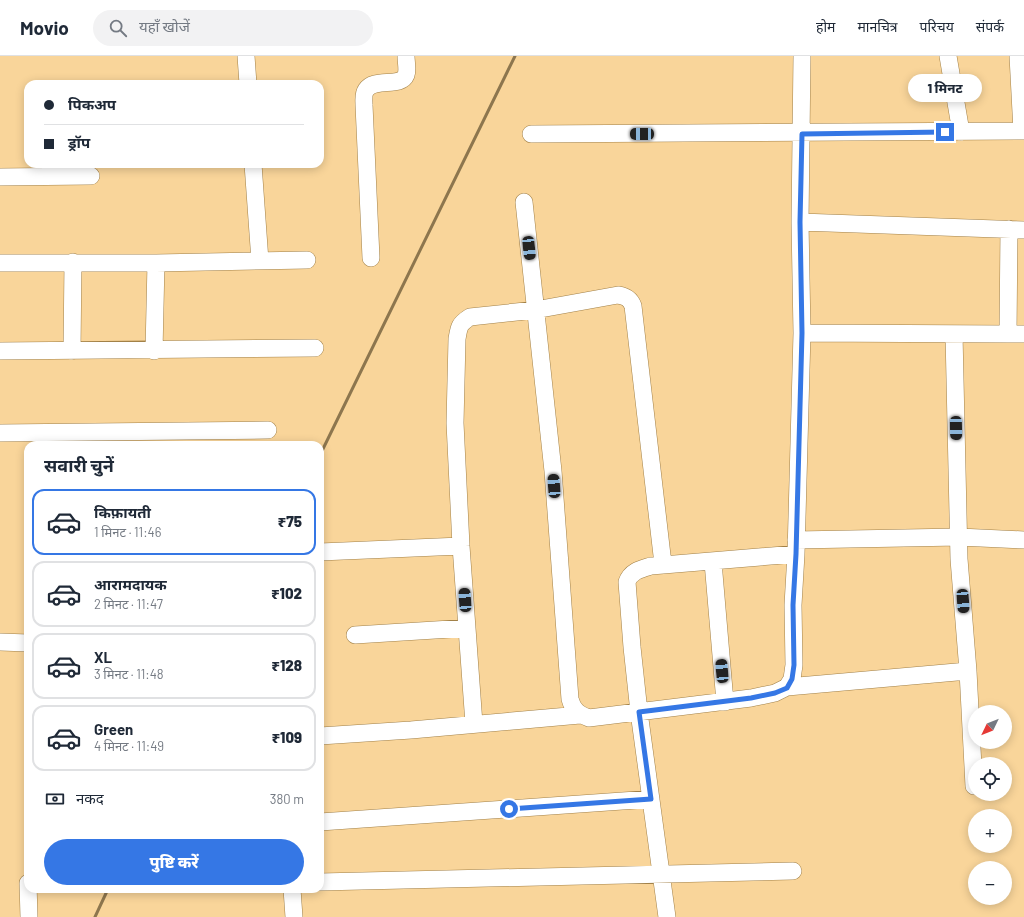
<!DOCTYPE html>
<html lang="hi">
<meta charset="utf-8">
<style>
body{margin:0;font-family:Barlow,"Noto Sans Devanagari",sans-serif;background:#f2f2f3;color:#1f2937;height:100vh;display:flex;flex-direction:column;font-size:15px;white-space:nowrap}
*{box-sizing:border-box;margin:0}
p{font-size:13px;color:#747a83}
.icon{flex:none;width:22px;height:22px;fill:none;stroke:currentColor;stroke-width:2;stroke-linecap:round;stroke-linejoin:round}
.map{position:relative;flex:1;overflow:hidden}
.drawer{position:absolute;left:24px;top:385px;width:300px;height:452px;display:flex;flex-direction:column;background:#fff;border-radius:12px;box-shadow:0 2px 10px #0003}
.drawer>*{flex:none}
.banner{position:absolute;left:24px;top:24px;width:300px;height:88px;border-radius:12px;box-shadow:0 2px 10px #0003;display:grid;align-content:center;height:88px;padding:0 20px;background:#fff}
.needle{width:26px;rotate:227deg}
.controls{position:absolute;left:968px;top:649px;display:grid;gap:8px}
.controls a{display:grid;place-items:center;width:44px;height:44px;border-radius:50%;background:#fff;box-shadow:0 2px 10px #0003;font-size:20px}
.end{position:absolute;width:18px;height:18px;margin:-9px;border:5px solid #3577e5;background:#fff;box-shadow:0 0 0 2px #fff}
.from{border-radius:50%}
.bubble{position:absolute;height:28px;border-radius:14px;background:#fff;box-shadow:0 2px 10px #0003;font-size:13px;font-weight:800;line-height:28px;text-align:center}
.car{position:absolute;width:12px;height:24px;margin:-12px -6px;border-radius:5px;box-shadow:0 0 3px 1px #0007;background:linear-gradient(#222 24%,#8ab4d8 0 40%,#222 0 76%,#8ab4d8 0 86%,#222 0)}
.banner b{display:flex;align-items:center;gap:14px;height:38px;font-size:15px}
.banner b+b{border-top:1px solid #e0e1e3}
.banner i{width:10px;height:10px;background:#1f2937}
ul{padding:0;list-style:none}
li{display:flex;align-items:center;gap:12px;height:66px;margin:0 8px 6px;padding:0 12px;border:2px solid #e0e1e3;border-radius:12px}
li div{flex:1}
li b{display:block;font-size:15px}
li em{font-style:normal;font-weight:800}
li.on{border-color:#3577e5}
li>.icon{width:36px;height:36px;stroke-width:1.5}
h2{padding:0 20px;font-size:18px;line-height:48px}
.pay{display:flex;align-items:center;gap:10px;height:44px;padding:0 20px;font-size:15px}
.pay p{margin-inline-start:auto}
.action{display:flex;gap:8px;margin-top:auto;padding:8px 20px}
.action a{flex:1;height:46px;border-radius:24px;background:#3577e5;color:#fff;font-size:16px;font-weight:800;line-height:46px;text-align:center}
header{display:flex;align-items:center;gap:24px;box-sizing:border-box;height:56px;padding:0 20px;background:#fff;border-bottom:1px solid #e0e1e3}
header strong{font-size:19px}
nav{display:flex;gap:22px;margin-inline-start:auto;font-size:14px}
.search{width:280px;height:36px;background:#f2f2f3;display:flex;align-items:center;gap:10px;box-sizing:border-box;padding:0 14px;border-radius:22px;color:#747a83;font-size:15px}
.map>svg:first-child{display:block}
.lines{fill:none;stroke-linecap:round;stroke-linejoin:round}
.minor-casing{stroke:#a28148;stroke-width:18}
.minor{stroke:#fff;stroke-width:17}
.rail{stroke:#8d764e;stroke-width:3}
.route{stroke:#3577e5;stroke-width:5}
</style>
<header>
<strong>Movio</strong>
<div class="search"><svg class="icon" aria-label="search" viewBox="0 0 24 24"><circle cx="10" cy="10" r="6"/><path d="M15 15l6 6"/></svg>यहाँ खोजें</div>
<nav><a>होम</a><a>मानचित्र</a><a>परिचय</a><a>संपर्क</a></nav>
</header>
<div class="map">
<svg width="1024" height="861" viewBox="0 0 1024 861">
<rect width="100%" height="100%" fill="#f9d59a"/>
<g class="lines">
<!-- minor casing -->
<g class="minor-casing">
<path id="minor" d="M246 0 248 28
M948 0 961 76
M1018 0 1022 75
M531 78 1024 75
M253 108 260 205
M0 121 91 120
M524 146 553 415 570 643C573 654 578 658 589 662L751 642 775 637 787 631 792 623 794 609 793 549 796 498 802 277 800 166 802 0
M800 166 1024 174
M371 202 364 49C364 44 363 38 366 34 374 21 401 32 406 19 408 14 406 6 406 0
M0 207H156L307 204
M802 277 1008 278 1009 173
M954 278 959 503 968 615 974 730
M1008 278H1024
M0 295 315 292
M72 295 73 206
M154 295 156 207
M0 377 268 374
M796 484 959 481 1024 484
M320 496 461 490
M713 506 725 646
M355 579 467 572
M0 586 28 587
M787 631 968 615
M474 668 461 490 455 367 457 283C459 271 459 268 470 261L535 254 618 239C625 240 630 242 633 250L663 508
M320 680 411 674 580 659
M320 766 651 743
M320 826 793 815
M28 827 29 861
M292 833 294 861
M667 861 639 656 632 591 627 526C631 515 641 513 651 510L796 498"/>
</g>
<!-- minor -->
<use href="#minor" class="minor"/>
<!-- rail -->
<path class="rail" d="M320 399 515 0
M95 861 108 833"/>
</g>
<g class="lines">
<!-- route -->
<path class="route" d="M509 753 651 743 639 656 751 642 775 637 787 632 792 623 794 609 793 549 796 498 802 277 800 166 802 78 945 76"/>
</g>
</svg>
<div class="controls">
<a><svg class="needle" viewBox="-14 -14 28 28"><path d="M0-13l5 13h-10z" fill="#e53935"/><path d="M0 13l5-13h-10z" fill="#747a83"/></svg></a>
<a><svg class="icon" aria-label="locate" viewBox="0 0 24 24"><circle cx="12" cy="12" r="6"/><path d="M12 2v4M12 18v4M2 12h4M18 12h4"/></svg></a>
<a>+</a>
<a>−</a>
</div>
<i class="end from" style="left:509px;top:753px"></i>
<i class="end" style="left:945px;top:76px"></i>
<div class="bubble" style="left:908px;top:18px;width:74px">1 मिनट</div>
<i class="car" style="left:642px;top:78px;rotate:270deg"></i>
<i class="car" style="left:529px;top:192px;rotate:174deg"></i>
<i class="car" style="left:956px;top:372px;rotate:179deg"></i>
<i class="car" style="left:554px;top:430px;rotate:356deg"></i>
<i class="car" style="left:465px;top:544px;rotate:356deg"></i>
<i class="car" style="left:963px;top:545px;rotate:176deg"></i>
<i class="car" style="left:722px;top:615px;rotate:355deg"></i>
<div class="banner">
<b><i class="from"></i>पिकअप</b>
<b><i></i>ड्रॉप</b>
</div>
<section class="drawer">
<h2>सवारी चुनें</h2>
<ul>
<li class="on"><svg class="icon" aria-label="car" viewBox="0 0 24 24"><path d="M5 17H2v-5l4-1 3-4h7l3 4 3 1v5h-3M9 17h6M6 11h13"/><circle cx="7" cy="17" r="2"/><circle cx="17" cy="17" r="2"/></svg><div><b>किफ़ायती</b><p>1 मिनट · 11:46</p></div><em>₹75</em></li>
<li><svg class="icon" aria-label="car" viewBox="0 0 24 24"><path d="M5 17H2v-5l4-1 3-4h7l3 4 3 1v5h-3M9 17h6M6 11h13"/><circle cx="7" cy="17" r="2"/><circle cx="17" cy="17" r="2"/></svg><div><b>आरामदायक</b><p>2 मिनट · 11:47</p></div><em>₹102</em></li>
<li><svg class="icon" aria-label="car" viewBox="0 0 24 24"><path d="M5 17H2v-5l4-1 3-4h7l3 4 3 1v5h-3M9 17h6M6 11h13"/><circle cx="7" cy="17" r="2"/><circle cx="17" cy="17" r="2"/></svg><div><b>XL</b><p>3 मिनट · 11:48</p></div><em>₹128</em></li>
<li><svg class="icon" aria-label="car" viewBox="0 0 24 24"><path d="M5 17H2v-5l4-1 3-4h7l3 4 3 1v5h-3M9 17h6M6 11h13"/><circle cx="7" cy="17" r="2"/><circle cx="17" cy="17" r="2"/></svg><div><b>Green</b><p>4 मिनट · 11:49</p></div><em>₹109</em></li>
</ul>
<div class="pay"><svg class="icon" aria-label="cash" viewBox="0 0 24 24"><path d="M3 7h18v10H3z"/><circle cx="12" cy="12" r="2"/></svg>नकद<p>380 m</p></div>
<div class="action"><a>पुष्टि करें</a></div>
</section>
</div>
